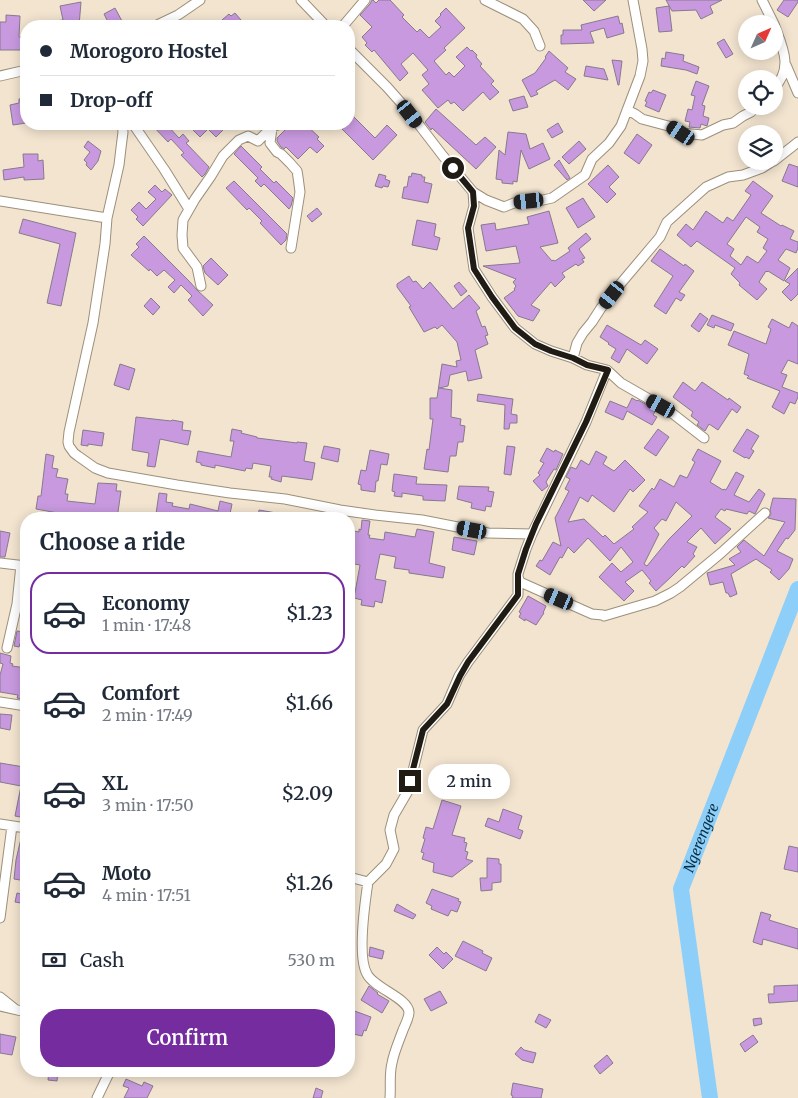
<!DOCTYPE html>
<meta charset="utf-8">
<style>
body{margin:0;font-family:Merriweather,serif;background:#f6f6f7;color:#1f2937;height:100vh;display:flex;flex-direction:column;font-size:19px;white-space:nowrap}
*{box-sizing:border-box;margin:0}
p{font-size:16px;color:#747a83}
.icon{flex:none;width:28px;height:28px;fill:none;stroke:currentColor;stroke-width:2;stroke-linecap:round;stroke-linejoin:round}
.map{position:relative;flex:1;overflow:hidden}
.panel{position:absolute;left:20px;top:512px;width:335px;height:565px;display:flex;flex-direction:column;background:#fff;border-radius:20px;box-shadow:0 2px 12px #0003}
.panel>*{flex:none}
.hud{position:absolute;left:20px;top:20px;width:335px;height:110px;border-radius:20px;box-shadow:0 2px 12px #0003;display:grid;align-content:center;height:110px;padding:0 20px;background:#fff}
.needle{width:32px;rotate:45deg}
.buttons{position:absolute;left:738px;top:15px;display:grid;gap:10px}
.buttons a{display:grid;place-items:center;width:45px;height:45px;border-radius:50%;background:#fff;box-shadow:0 2px 12px #0003;font-size:25px}
.end{position:absolute;width:22px;height:22px;margin:-11px;border:6px solid #201b13;background:#fff;box-shadow:0 0 0 2px #fff}
.from{border-radius:50%}
.bubble{position:absolute;height:35px;border-radius:18px;background:#fff;box-shadow:0 2px 12px #0003;font-size:16px;font-weight:600;line-height:35px;text-align:center}
.car{position:absolute;width:15px;height:30px;margin:-15px -8px;border-radius:6px;box-shadow:0 0 4px 1px #0007;background:linear-gradient(#222 24%,#8ab4d8 0 40%,#222 0 76%,#8ab4d8 0 86%,#222 0)}
.hud b{display:flex;align-items:center;gap:18px;height:48px;font-size:19px}
.hud b+b{border-top:1px solid #e0e1e3}
.hud i{width:12px;height:12px;background:#1f2937}
ul{padding:0;list-style:none}
li{display:flex;align-items:center;gap:15px;height:82px;margin:0 10px 8px;padding:0 10px;border:2px solid transparent;border-radius:20px}
li div{flex:1}
li b{display:block;font-size:19px}
li em{font-style:normal;font-weight:600}
li.selected{border-color:#742c9f}
li>.icon{width:45px;height:45px;stroke-width:1.5}
h2{padding:0 20px;font-size:22px;line-height:60px}
.pay{display:flex;align-items:center;gap:12px;height:55px;padding:0 20px;font-size:19px}
.pay p{margin-inline-start:auto}
.cta{display:flex;gap:10px;margin-top:auto;padding:10px 20px}
.cta a{flex:1;height:58px;border-radius:20px;background:#742c9f;color:#fff;font-size:20px;font-weight:600;line-height:58px;text-align:center}
.map>svg:first-child{display:block}
.lines{fill:none;stroke-linecap:round;stroke-linejoin:round}
.river{stroke:#8ecff9;stroke-width:16}
.building{fill:#c899df;stroke:#867a8d;fill-rule:evenodd}
.street-casing{stroke:#9c907b;stroke-width:11}
.street{stroke:#fff;stroke-width:9}
.route{stroke:#201b13;stroke-width:6}
.labels{text-anchor:middle;stroke-width:5;stroke-linejoin:round;paint-order:stroke}
.water-label{font-size:14px;font-style:italic;fill:#062e42;stroke:#fff}
</style>
<div class="map">
<svg width="798" height="1098" viewBox="0 0 798 1098">
<rect width="100%" height="100%" fill="#f2e4cf"/>
<g class="lines">
<!-- river -->
<path class="river" id="s1" d="M710 1098 681 889 798 589"/>
</g>
<!-- building -->
<path class="building" d="M372 0H373L376 3 379 0H390L404 15 402 17 417 32 420 29 429 38 441 27 435 21 441 15 440 14 446 8 465 28 444 48 446 50 434 61 446 75 449 72 454 77 465 66 456 57 467 47 471 51 472 50 477 55 476 57 482 64 480 66 494 81 491 84 499 92 490 100 483 92 463 111 454 102 451 104 448 100 438 108 422 90 429 84 422 75 428 70 413 53 401 64 408 73 400 81 374 50 372 52 365 45 367 43 362 37 372 27 360 15 370 4Z
M583 0H606L594 11Z
M666 0H722L710 6 713 13 701 19 696 10 672 11Z
M784 0H798V2L788 17 777 10Z
M81 2 79 26H48L47 22 63 20 60 6Z
M669 6 672 31 659 32 656 8Z
M115 8 123 23 118 26H110L104 14Z
M235 13 241 20 234 26H228L222 20 229 14 231 16Z
M6 15 20 16 19 37H24V50H0V22H6Z
M618 16 620 24 622 23 624 33 607 38 604 28 590 32 594 43 561 44V35H563V30H582L581 25Z
M724 39 733 54 726 58 717 43Z
M549 51 568 68 565 72 576 79 568 90 555 80 536 91 538 94 531 97 522 80 535 73 546 58 545 57Z
M666 52 684 55 683 61 699 67 697 74 686 70 661 66 662 58 665 59Z
M612 60 622 61 619 85H618Z
M586 66 604 69 608 80 584 76Z
M696 81 709 86 702 105 705 106 703 116 709 118 707 126 701 124 700 128 689 127 690 122 685 121 688 109 692 110 695 96 691 95Z
M653 90 666 95 659 112 645 106 647 102 645 101 649 92 651 93Z
M524 96 528 107 513 111 509 100Z
M26 97V123L13 125 10 105 19 103V99Z
M436 109 476 145 485 137 496 147 476 169 432 128 431 130 425 122Z
M349 112 375 138 387 125 397 135 373 160 337 124H349Z
M558 123 563 132 552 138 547 130Z
M151 124H166L179 138 183 134 189 141 186 143 209 167 205 174 202 177 181 155 184 153 171 139 168 142Z
M200 124H229L216 137 208 129 200 137 193 130Z
M291 124H305L319 137 317 139 324 146 317 153 310 147 298 159 286 147 284 149 281 147 277 141V138Z
M508 132 526 134 530 149 543 143 550 159 529 169 521 150 517 182 513 181V184L502 183V180L496 179 499 150 505 155Z
M637 134 652 145 639 164 624 153Z
M88 141 101 151 98 161 91 170 86 165 87 163 84 160 90 152 84 147Z
M579 141 586 149 569 164 562 157Z
M241 146 262 167 260 169 274 183 276 181 293 198 291 206 289 209 264 184 261 187 255 181 258 178 234 154Z
M23 154H38V161L43 160 44 179 24 180V177L4 180 3 170 24 167Z
M559 160 570 178 567 180 554 165Z
M789 164 798 167V187L782 181Z
M608 165 619 177 609 187 616 194 607 203 588 184Z
M412 173 422 175V177H425L424 182 432 184 428 203 402 198 404 187H407L409 176 411 177Z
M379 174 386 176 385 179 390 181 388 187 383 186 382 188 375 186Z
M234 181 287 234 286 240 281 245 260 223 262 221 249 208 247 210 226 188Z
M753 181 773 196 761 213 781 226 782 225 794 231 790 239 798 242V248L796 253 786 249 778 260 790 268 784 281 768 271 767 272 766 271 759 282 767 289 757 300 739 285 740 283 731 274 735 268 697 241 691 247 677 235 686 224 693 230 706 211 723 223 727 217 733 221 751 195 745 191ZM746 217 760 227 757 232 768 239 763 248 767 251 758 263 747 256 741 265 730 256 734 249 727 244Z
M155 185 162 192 165 189 172 195 143 226 136 219 138 217 131 210 139 202 146 209 156 199 148 192Z
M583 198 595 217 578 228 566 208Z
M317 208 322 214 312 222 307 216Z
M549 211 558 243 540 247 552 261 553 260 555 261 570 251 568 248 586 233 591 239 579 249 585 258 582 259 584 262 578 266 576 264 562 273 565 277 555 287 551 282 531 305 540 310 533 321 518 316 504 298 515 290 514 289 516 286 513 282 516 279 483 266 520 263 516 246 486 251 481 225 495 223 496 230 529 224 527 217Z
M23 219 76 233 61 306 47 303 60 244 19 233Z
M417 220 436 224 434 236 440 238 437 250 412 245Z
M144 236 190 282 197 290 213 305 203 316 188 300 192 296 181 285 174 293 168 287 175 280 164 270 157 276 150 269 149 271 131 255 139 247 136 244Z
M660 249 684 266 685 264 694 271 679 292 685 295 681 301 676 298 666 314 654 306 673 276 651 261Z
M211 258 228 275 218 285 205 273 203 266Z
M798 268V294L791 301 782 292 790 284 785 281Z
M409 276 413 282 416 281 423 289 430 282 453 309 469 295 480 308 476 311 482 327 485 326 488 335 485 336 488 344 475 350 482 378 468 381 466 371 450 375 448 386 439 388 452 390 451 417 461 419 460 425 465 426 463 442H458L456 456H450L448 472 424 469 427 449 429 450 433 419H430V398H437L442 364 457 367 456 361 461 360 457 342 442 325 437 329 435 327 424 332 409 307 411 306 397 287V284Z
M459 282 467 291 461 296 454 286Z
M151 298 160 307 153 315 144 306Z
M700 313 708 319 699 332 691 326Z
M712 315 734 324 731 331 715 325 714 328 707 325Z
M772 319 789 328 792 322 798 326V364L788 360 781 373 787 375 782 387 798 393V397L795 404 790 402 784 414 772 407 780 391 747 378 749 376 744 374 749 354 728 345 734 331 766 344 771 329 768 327Z
M607 325 641 345 645 340 658 349 647 364 627 349 619 363 611 358 616 349 608 344 609 343 600 337Z
M120 364 135 369 129 390 114 385Z
M683 382 695 391 702 382 728 400 729 398 741 407 737 413 732 409 718 430 709 424 705 431 697 425 699 422 691 416 693 412 673 397Z
M478 394 513 399 511 414 517 415V423H510L509 429H504L505 405 477 401Z
M632 398 637 401 638 400 656 410 653 415 657 417 652 425 627 411 623 420 605 412 610 401 627 408Z
M136 417 171 421 172 420 183 422 182 430 191 431 188 445 160 439 155 467 147 466 149 453 132 450Z
M232 429 242 431 241 433 257 437V438L297 443V442L307 443 304 461 315 463 312 480 282 476 281 482 271 479 272 477H269L271 466 253 463 252 469 246 468 245 471 215 465V468L201 465V463L196 462 198 451 231 457 234 441H230Z
M658 429 669 437 656 456 644 448Z
M747 429 759 436 751 449 754 451 749 459 746 457 745 458 733 451Z
M83 430 104 433 102 446 88 444V446L81 445Z
M324 446 340 449 338 462 321 458Z
M507 446 515 447 511 475 504 474Z
M547 448 554 452 555 450 563 454 556 470 554 469 546 482 548 486 542 491 533 481 540 475 538 473 544 463 540 461Z
M698 449 721 461 710 482 723 490 724 489 726 490 736 472 744 476 734 495 749 502 759 489 765 494 755 514 749 511 747 514 726 509 725 511 721 509 715 517 731 529 715 544 701 528 687 542 697 547 693 554 695 556 684 568 682 566 670 578 656 591 649 583 651 581 642 570 625 582 634 591 624 601 599 577 612 563 621 572 633 562 621 547 610 561 588 538 574 553 568 547 562 558 560 557 550 575 536 566 540 560 542 561 553 542 561 546 555 518 569 491 565 489 570 479 566 477 571 467 576 469 581 460 589 465 596 451 607 457 603 464 614 471 625 460 645 480 633 492 630 489 614 512 592 495 588 502 580 497 568 522 584 519 603 537 605 535 614 544 634 529 632 527 648 512 639 506 652 488 654 490 660 479 674 487 680 475 687 478 695 462 692 460ZM676 502 692 516 669 539 647 566 644 564 659 534 654 528 662 519 666 521Z
M370 450 389 454 387 465 381 464 378 481H376L375 492 361 490V485L358 484 361 470 366 471Z
M46 454 54 456 52 468 58 469 56 477 68 479 65 494H68L67 501 95 504 98 483 117 484 116 491H121L117 519H75L68 518 69 515 36 509 38 496H41Z
M394 474 417 477 416 484 447 485 445 501 423 500V496L402 493V497L394 496 395 492 392 491Z
M459 486 489 487 488 491 494 492 491 507 486 506 485 511 471 508 472 503 457 499Z
M159 493 167 494 166 502 173 503 172 506 189 509 190 504 218 511 220 501 232 504 230 514 237 516V519H191L179 516V519H167L168 515 156 514Z
M773 498 796 499 795 530 788 539 786 538 777 551 793 559 789 569 779 580 770 572 772 570 756 559 731 574 737 594 730 597 728 593H726L723 582 710 585 707 573 735 565 729 559 741 552 737 547 744 540 764 556 785 522 768 518 771 514 770 510Z
M259 510 288 515 287 519H258Z
M362 520 370 521 368 535H370L369 538 384 540 385 532 415 537 417 529 434 532 429 563 445 567 443 578 409 573V570L394 568 396 557 380 554 375 579 386 581 382 603 375 601 374 607 361 605 362 600 354 598 360 565 349 563 351 541H349L350 535 354 531 359 532V529L361 530Z
M0 531 10 533 5 557H0Z
M454 537 477 541 474 555 452 550Z
M528 596 546 606 543 613H544L536 625 525 619V621L519 617 521 613 519 612Z
M17 631 24 632 19 647 14 646Z
M0 653 11 656 10 663 13 664 12 666 26 668V700L17 698 18 695 0 692V675L3 664 0 663Z
M0 714 12 715 10 730 0 728Z
M0 763 24 767 23 774 26 775V818L15 816 21 786 0 782Z
M442 800 461 806 452 835 465 838 464 842 467 843 465 851 468 852 466 859 473 861 452 877 433 872 434 863 422 859 424 853 421 852 425 839 423 838 426 827 433 829Z
M503 809 522 816 518 829 523 831 520 839 485 826 488 818 499 822Z
M22 834H26V881L14 879 16 860Z
M789 846 798 848V872L784 869Z
M487 858 499 859V864H501V882L492 883V890L481 891 480 878H487Z
M432 889 459 899 458 901 461 902 457 912 451 910 448 916 431 909 432 906 426 903Z
M17 893 26 895V904L15 902Z
M397 904 416 915 413 919 394 911Z
M761 912 771 915 769 920 798 929V949L763 939 762 945 753 942Z
M463 941 483 951 482 953 492 958 486 971 455 956Z
M370 947 384 951 382 959 369 956Z
M437 947 444 954 446 952 453 959 443 969 429 955Z
M798 985V1001L769 1003 768 994H774V986Z
M369 986 378 993 377 994 389 1001 382 1013 361 1000Z
M440 991 447 1003 431 1011 424 999Z
M349 1009 371 1017 366 1031 364 1030 362 1036 349 1033Z
M539 1014 551 1020 546 1028 535 1022Z
M761 1018 762 1024 754 1026 753 1019Z
M0 1034 16 1037 12 1055 0 1053Z
M753 1035 758 1042 745 1052 740 1044Z
M521 1047 524 1050 536 1053 533 1063 522 1060 515 1054Z
M607 1055 613 1063 600 1074 594 1066Z
M49 1071H58L57 1081 48 1080Z
M126 1079 142 1086 144 1082 153 1086 147 1098H124L129 1088 123 1086Z
M513 1083 543 1089 541 1098H512L513 1096 511 1095Z
M316 1088 323 1091 321 1098H313Z"/>
<g class="lines">
<!-- street casing -->
<g class="street-casing">
<path id="street" d="M301 0 326 26
M485 0 523 19 534 31 540 46
M762 0 774 24
M774 24C782 46 794 68 774 88
M155 26 178 15 200 0
M343 26 365 0
M349 49 387 87 410 113 443 156 473 192 474 206 468 228 474 269 492 297 515 328 535 344 551 351 573 358 587 365 607 370 621 383 668 410 704 438
M349 65 352 52
M786 65 798 93
M0 76 26 70
M627 110 635 114 642 119 672 127 681 133 702 135 723 125 733 123 743 116 751 112 756 106
M122 124 123 132 121 148 119 165 107 218 105 244 93 323 69 432 68 442 69 446 74 453 78 456 95 468 108 473 177 485 230 493 285 499 340 510 375 515 422 520 488 533 532 534
M133 124 164 169 189 209
M272 128 270 143 277 152 281 154 290 163 297 171 298 177 300 192 291 248
M774 161 798 142
M473 192 486 200 504 207 514 203 543 200 552 198 585 175 592 159 609 143 621 126 640 76 643 61 642 49 633 0
M0 201 107 218
M201 286 197 267 183 248 182 235 183 220 195 199 211 176 223 156 239 140 248 136 258 141 272 127 280 124
M573 358 577 343 583 333 592 322 601 308 622 282 660 237 667 222 706 187 728 177 743 175 762 168 773 161
M607 370 586 422 532 534 526 549 518 574V577L520 582 592 614 603 615 604 616 655 601 671 593 680 587 721 553 765 513
M0 563 26 566
M7 648 17 604 21 565
M0 702 26 706
M0 824 26 828
M349 877 368 882 386 864 394 849 390 830 394 815 408 791 423 730 447 704 459 676 468 662 518 595V578
M368 882C365 902 357 957 367 974 374 988 408 998 409 1012 409 1018 405 1025 403 1030 399 1041 394 1052 392 1063 389 1075 391 1087 390 1098
M0 918 12 826
M0 997 15 1009
M0 1006 26 1012
M97 1098 110 1071"/>
</g>
<!-- street -->
<use href="#street" class="street"/>
</g>
<g class="lines">
<!-- route -->
<path class="route" d="M410 781 423 730 447 704 460 676 468 662 518 595V574L526 549 536 524 586 422 608 370 587 365 573 358 551 351 535 344 515 328 492 297 474 269 468 228 474 206 473 192 453 168"/>
</g>
<g class="labels">
<!-- water labels -->
<g class="water-label">
<text dy="5" stroke="none"><textPath href="#s1" startOffset="266">Ngerengere</textPath></text>
</g>
</g>
</svg>
<div class="buttons">
<a><svg class="needle" viewBox="-14 -14 28 28"><path d="M0-13l5 13h-10z" fill="#e53935"/><path d="M0 13l5-13h-10z" fill="#747a83"/></svg></a>
<a><svg class="icon" aria-label="locate" viewBox="0 0 24 24"><circle cx="12" cy="12" r="6"/><path d="M12 2v4M12 18v4M2 12h4M18 12h4"/></svg></a>
<a><svg class="icon" aria-label="layers" viewBox="0 0 24 24"><path d="M12 4l9 5-9 5-9-5zM3 14l9 5 9-5"/></svg></a>
</div>
<i class="end from" style="left:453px;top:168px"></i>
<i class="end" style="left:410px;top:781px"></i>
<div class="bubble" style="left:428px;top:764px;width:82px">2 min</div>
<i class="car" style="left:410px;top:114px;rotate:142deg"></i>
<i class="car" style="left:681px;top:133px;rotate:304deg"></i>
<i class="car" style="left:529px;top:201px;rotate:264deg"></i>
<i class="car" style="left:612px;top:295px;rotate:218deg"></i>
<i class="car" style="left:661px;top:406px;rotate:299deg"></i>
<i class="car" style="left:472px;top:530px;rotate:281deg"></i>
<i class="car" style="left:559px;top:599px;rotate:293deg"></i>
<div class="hud">
<b><i class="from"></i>Morogoro Hostel</b>
<b><i></i>Drop-off</b>
</div>
<section class="panel">
<h2>Choose a ride</h2>
<ul>
<li class="selected"><svg class="icon" aria-label="car" viewBox="0 0 24 24"><path d="M5 17H2v-5l4-1 3-4h7l3 4 3 1v5h-3M9 17h6M6 11h13"/><circle cx="7" cy="17" r="2"/><circle cx="17" cy="17" r="2"/></svg><div><b>Economy</b><p>1 min · 17:48</p></div><em>$1.23</em></li>
<li><svg class="icon" aria-label="car" viewBox="0 0 24 24"><path d="M5 17H2v-5l4-1 3-4h7l3 4 3 1v5h-3M9 17h6M6 11h13"/><circle cx="7" cy="17" r="2"/><circle cx="17" cy="17" r="2"/></svg><div><b>Comfort</b><p>2 min · 17:49</p></div><em>$1.66</em></li>
<li><svg class="icon" aria-label="car" viewBox="0 0 24 24"><path d="M5 17H2v-5l4-1 3-4h7l3 4 3 1v5h-3M9 17h6M6 11h13"/><circle cx="7" cy="17" r="2"/><circle cx="17" cy="17" r="2"/></svg><div><b>XL</b><p>3 min · 17:50</p></div><em>$2.09</em></li>
<li><svg class="icon" aria-label="car" viewBox="0 0 24 24"><path d="M5 17H2v-5l4-1 3-4h7l3 4 3 1v5h-3M9 17h6M6 11h13"/><circle cx="7" cy="17" r="2"/><circle cx="17" cy="17" r="2"/></svg><div><b>Moto</b><p>4 min · 17:51</p></div><em>$1.26</em></li>
</ul>
<div class="pay"><svg class="icon" aria-label="cash" viewBox="0 0 24 24"><path d="M3 7h18v10H3z"/><circle cx="12" cy="12" r="2"/></svg>Cash<p>530 m</p></div>
<div class="cta"><a>Confirm</a></div>
</section>
</div>
